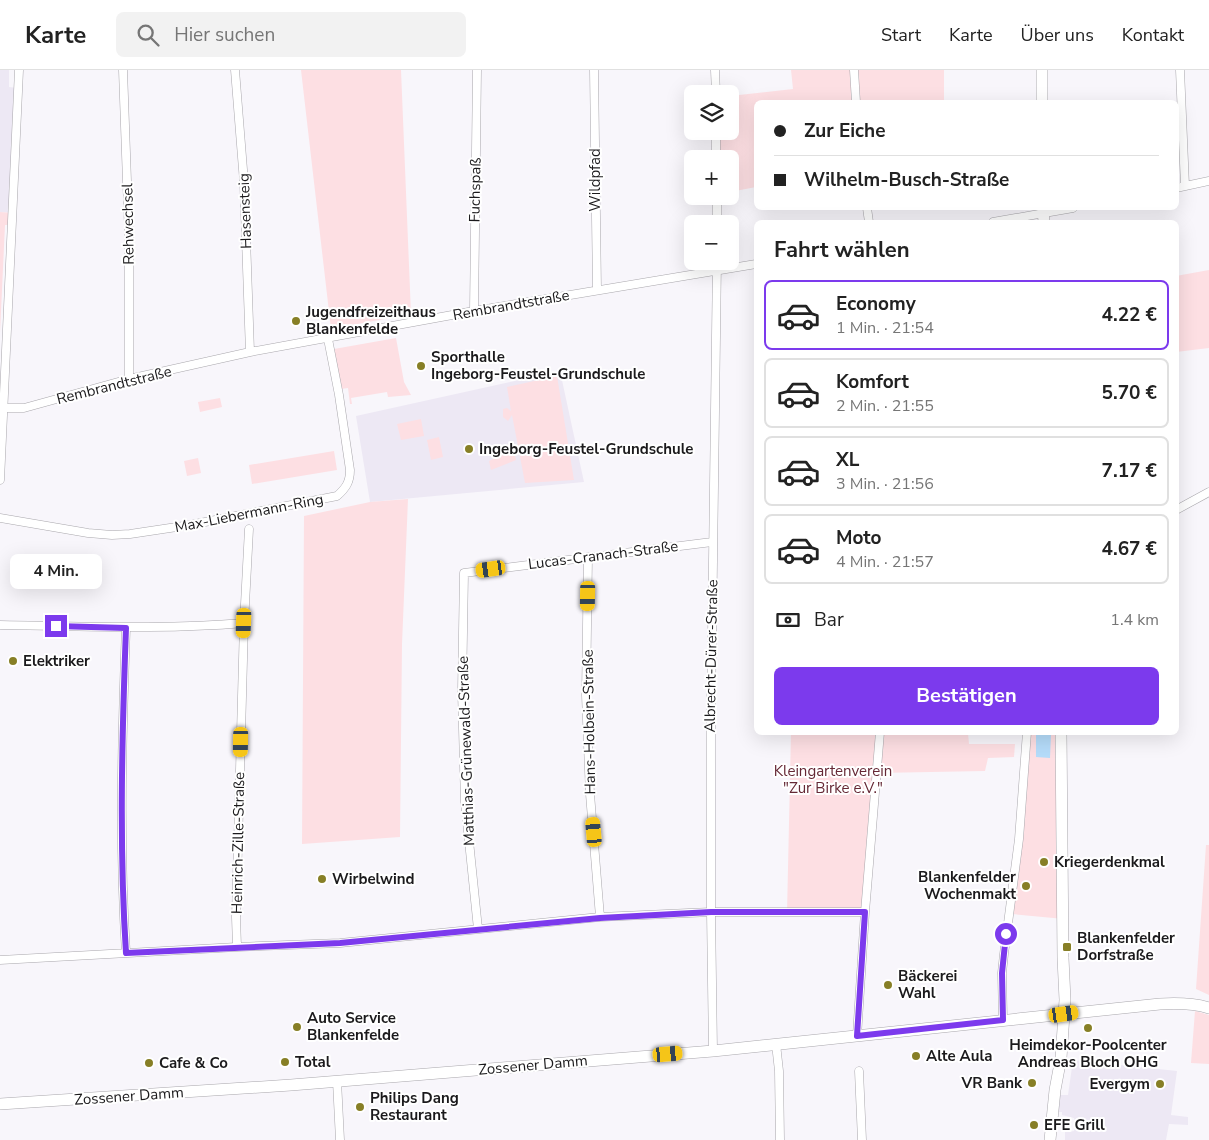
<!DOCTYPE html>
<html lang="de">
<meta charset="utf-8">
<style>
body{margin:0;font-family:"Nunito Sans",sans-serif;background:#f2f2f2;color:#222;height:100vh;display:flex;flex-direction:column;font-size:19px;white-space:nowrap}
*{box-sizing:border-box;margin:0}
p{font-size:16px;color:#767676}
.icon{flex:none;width:28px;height:28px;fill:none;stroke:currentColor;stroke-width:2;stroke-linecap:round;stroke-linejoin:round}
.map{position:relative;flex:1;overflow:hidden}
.drawer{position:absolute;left:754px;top:150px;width:425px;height:515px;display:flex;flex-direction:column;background:#fff;border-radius:8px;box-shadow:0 5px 20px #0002}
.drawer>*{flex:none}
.hud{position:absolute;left:754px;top:30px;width:425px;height:110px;border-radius:8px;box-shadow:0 5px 20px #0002;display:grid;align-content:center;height:110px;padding:0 20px;background:#fff}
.buttons{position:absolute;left:684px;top:15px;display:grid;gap:10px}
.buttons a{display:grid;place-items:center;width:55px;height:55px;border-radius:8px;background:#fff;box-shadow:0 5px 20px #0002;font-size:25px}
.end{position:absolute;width:22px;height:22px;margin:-11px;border:6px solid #7c3aed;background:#fff;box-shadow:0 0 0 2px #fff}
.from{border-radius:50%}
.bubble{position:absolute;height:35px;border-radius:8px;background:#fff;box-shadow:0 5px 20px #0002;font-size:16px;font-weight:700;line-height:35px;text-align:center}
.car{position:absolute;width:15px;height:30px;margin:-15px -8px;border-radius:6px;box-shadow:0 0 4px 1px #0007;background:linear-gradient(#f5c518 24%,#345 0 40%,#f5c518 0 76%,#345 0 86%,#f5c518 0)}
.hud b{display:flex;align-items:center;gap:18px;height:48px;font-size:19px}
.hud b+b{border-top:1px solid #e0e0e0}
.hud i{width:12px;height:12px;background:#222}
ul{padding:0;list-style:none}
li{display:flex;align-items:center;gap:15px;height:70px;margin:0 10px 8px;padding:0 10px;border:2px solid #e0e0e0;border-radius:8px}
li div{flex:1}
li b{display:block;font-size:19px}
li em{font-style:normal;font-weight:700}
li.selected{border-color:#7c3aed}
li>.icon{width:45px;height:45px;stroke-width:1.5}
h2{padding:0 20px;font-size:22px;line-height:60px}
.pay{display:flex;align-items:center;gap:12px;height:55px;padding:0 20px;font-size:19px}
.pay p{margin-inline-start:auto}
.primary-button{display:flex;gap:10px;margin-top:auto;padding:10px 20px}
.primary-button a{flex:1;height:58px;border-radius:8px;background:#7c3aed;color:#fff;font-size:20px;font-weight:700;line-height:58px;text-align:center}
header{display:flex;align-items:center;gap:30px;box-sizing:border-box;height:70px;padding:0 25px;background:#fff;border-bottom:1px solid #e0e0e0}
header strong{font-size:24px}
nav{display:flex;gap:28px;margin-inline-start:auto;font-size:18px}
.search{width:350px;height:45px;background:#f2f2f2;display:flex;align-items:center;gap:12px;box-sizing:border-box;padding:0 18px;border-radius:8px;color:#767676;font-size:19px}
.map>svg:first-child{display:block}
.built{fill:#ede8f4}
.green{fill:#fddfe3}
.water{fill:#b5dcfa}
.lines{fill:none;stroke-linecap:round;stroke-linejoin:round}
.street-casing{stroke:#a9a7ac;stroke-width:9}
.secondary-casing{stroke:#a9a7ac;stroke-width:12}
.street{stroke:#fff;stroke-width:8}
.secondary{stroke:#fff;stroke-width:11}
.route{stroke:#7c3aed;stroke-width:6}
.poi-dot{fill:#877f26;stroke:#fff;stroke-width:2}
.labels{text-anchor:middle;stroke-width:4;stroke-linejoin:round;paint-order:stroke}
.street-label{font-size:15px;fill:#1b1a1c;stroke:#fff}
.poi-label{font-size:15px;font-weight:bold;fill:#1b1a1c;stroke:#fff;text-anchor:start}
.park-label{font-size:15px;fill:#652835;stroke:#fff}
</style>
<header>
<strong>Karte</strong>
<div class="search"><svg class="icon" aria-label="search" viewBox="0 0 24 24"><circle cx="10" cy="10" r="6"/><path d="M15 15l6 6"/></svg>Hier suchen</div>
<nav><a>Start</a><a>Karte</a><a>Über uns</a><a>Kontakt</a></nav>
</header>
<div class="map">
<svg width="1209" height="1070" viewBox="0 0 1209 1070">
<rect width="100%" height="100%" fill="#f8f6fb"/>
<!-- built -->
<path class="built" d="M0 0H9V17L18 18 13 143 0 142Z
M560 301 584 412 370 432 356 346Z
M1073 990 1177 1001 1171 1045 1188 1047V1055L1169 1054 1166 1070H1065V1061L1069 1062 1074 1061 1076 1054 1074 1048 1062 1045V1042H1058L1059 1025H1068Z"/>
<!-- green -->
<path class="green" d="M301 0H401L411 244 331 259Z
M791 0H944V32H756V117L730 122V89H720L719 61H730V26L793 19Z
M0 142 13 143 12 155H5L0 263Z
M1209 200V278L1176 282V206Z
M396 268 404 312 411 325 388 327 387 322 351 328 352 334H350L348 318 341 319 334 279Z
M557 306 574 410 525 413 512 345 508 351 503 347V339L507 338 511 341 507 317Z
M220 328 222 337 200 342 198 332Z
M421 349 424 366 401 370 397 354Z
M439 367 443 387 431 390 427 370Z
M511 374V378L514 380 516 390 491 400 489 391 501 385 500 376Z
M334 381 337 400 252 414 249 395Z
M198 388 201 403 187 406 184 391Z
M408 429 402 574 400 767 302 774 304 446 370 432Z
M791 663H968L969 674H1015L1014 687 988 688 985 701 877 703 865 842 787 843Z
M1027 663H1061L1064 849 1012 844Z
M1206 775H1209V925L1196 919Z
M1195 941 1209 945V994L1191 993Z"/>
<!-- water -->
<path class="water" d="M1036 663H1051L1050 688 1036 687Z"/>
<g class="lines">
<!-- street casing -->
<g class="street-casing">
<path id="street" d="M123 0 129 167V309
M235 0 244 112 250 282
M594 0 597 220
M715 0 716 24
M854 0 856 32
M1180 0 1185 116
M716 61V89
M1176 118 1209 111
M717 126V154
M867 138 869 152
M993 152 1073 138
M474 241 477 0
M3 338H24L129 309 250 282 474 241 756 194
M0 410 19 0
M1176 440 1209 422
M0 448 88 463 112 465 130 464 190 455 337 426C346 418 350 412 350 400L339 325 328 269
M588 487 586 625 590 724 600 847
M0 555C82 556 163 560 244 553
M126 558C122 666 119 775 126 883
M478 859 465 732 462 621 464 503 712 472
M237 877 236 847 244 553 249 459
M0 890 237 877 340 873 600 847 711 842H865
M1003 950 1002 903 1004 884 1019 769 1027 662
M857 966 865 842 880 662
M776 974 779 1001 780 1070
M713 981 711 842V641L717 191
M859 1001 862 1070
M337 1011 340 1070"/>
</g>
<!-- secondary casing -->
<g class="secondary-casing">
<path id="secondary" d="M1042 0V32
M1043 138 1044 152
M0 1034 291 1015 713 981 1160 934C1177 933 1193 933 1209 938
M1050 1070 1055 1020 1061 988 1065 930 1063 888 1061 662"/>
</g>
<!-- street -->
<use href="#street" class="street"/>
<!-- secondary -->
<use href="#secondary" class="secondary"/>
</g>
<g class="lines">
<!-- route -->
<path class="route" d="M56 556 126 558C122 666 119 775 126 883L340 873 600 848 711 842H865L857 966 1003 950 1002 903 1006 864"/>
</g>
<!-- markers -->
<g class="poi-dot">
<circle cx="296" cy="251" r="5"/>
<circle cx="421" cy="296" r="5"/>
<circle cx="469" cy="379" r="5"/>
<circle cx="13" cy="591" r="5"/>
<circle cx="1044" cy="792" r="5"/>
<circle cx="322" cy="809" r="5"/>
<circle cx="1026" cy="816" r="5"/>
<rect x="1062" y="872" width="10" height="10" rx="2.5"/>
<circle cx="888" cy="915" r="5"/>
<circle cx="297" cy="957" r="5"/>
<circle cx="1088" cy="958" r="5"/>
<circle cx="916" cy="986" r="5"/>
<circle cx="285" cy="992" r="5"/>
<circle cx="149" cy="993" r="5"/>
<circle cx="1032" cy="1013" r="5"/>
<circle cx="1160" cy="1014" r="5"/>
<circle cx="360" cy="1037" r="5"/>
<circle cx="1034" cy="1055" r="5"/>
</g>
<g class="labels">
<!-- street labels -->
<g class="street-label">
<text transform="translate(595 110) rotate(-90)" y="5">Wildpfad</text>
<text transform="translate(475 120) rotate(-89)" y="5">Fuchspaß</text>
<text transform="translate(245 141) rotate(-92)" y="5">Hasensteig</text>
<text transform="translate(128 154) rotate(-91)" y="5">Rehwechsel</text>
<text transform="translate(511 235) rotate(-10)" y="5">Rembrandtstraße</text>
<text transform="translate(114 315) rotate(-14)" y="5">Rembrandtstraße</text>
<text transform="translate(249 443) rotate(-11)" y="5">Max-Liebermann-Ring</text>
<text transform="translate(603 485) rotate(-7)" y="5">Lucas-Cranach-Straße</text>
<text transform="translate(711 586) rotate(-89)" y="5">Albrecht-Dürer-Straße</text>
<text transform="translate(589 652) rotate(-91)" y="5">Hans-Holbein-Straße</text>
<text transform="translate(466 681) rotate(-92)" y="5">Matthias-Grünewald-Straße</text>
<text transform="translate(238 773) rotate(-89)" y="5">Heinrich-Zille-Straße</text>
<text transform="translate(533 995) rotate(-5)" y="5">Zossener Damm</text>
<text transform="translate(129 1026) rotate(-4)" y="5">Zossener Damm</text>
</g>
<!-- poi labels -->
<g class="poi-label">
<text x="306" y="247">Jugendfreizeithaus<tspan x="306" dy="17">Blankenfelde</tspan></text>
<text x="431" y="292">Sporthalle<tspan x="431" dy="17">Ingeborg-Feustel-Grundschule</tspan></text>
<text x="479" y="384">Ingeborg-Feustel-Grundschule</text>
<text x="23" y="596">Elektriker</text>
<text x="1054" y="797">Kriegerdenkmal</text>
<text x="1016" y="812" text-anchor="end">Blankenfelder<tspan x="1016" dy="17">Wochenmakt</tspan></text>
<text x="332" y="814">Wirbelwind</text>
<text x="1077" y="873">Blankenfelder<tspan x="1077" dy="17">Dorfstraße</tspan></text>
<text x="898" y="911">Bäckerei<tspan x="898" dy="17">Wahl</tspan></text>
<text x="307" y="953">Auto Service<tspan x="307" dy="17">Blankenfelde</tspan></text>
<text x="1088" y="980" text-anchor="middle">Heimdekor-Poolcenter<tspan x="1088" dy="17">Andreas Bloch OHG</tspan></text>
<text x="926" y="991">Alte Aula</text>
<text x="295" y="997">Total</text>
<text x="159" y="998">Cafe &amp; Co</text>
<text x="1022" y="1018" text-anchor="end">VR Bank</text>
<text x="1150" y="1019" text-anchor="end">Evergym</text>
<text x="370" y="1033">Philips Dang<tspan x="370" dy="17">Restaurant</tspan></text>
<text x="1044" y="1060">EFE Grill</text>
</g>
<!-- park labels -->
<g class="park-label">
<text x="833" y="706">Kleingartenverein<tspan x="833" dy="17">"Zur Birke e.V."</tspan></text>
</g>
</g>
</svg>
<div class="buttons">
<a><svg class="icon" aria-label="layers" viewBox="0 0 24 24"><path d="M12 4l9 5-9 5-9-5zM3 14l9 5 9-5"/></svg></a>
<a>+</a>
<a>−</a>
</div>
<i class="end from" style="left:1006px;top:864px"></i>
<i class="end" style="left:56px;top:556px"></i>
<div class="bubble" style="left:10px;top:484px;width:92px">4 Min.</div>
<i class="car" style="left:491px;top:499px;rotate:262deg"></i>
<i class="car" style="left:588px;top:526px;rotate:181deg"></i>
<i class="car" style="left:244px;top:553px;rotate:182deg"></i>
<i class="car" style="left:241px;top:672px;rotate:181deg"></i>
<i class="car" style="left:594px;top:762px;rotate:355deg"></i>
<i class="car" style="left:1064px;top:944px;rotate:82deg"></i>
<i class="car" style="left:668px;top:984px;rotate:85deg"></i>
<div class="hud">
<b><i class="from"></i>Zur Eiche</b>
<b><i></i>Wilhelm-Busch-Straße</b>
</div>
<section class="drawer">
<h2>Fahrt wählen</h2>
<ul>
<li class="selected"><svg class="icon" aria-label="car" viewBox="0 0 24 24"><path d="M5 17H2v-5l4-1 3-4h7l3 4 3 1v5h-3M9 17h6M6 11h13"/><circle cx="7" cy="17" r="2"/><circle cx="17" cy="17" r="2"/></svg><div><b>Economy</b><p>1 Min. · 21:54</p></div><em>4.22 €</em></li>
<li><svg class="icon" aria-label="car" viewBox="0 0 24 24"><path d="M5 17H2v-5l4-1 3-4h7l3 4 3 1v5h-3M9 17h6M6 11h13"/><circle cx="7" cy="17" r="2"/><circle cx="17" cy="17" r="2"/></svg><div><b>Komfort</b><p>2 Min. · 21:55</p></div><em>5.70 €</em></li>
<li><svg class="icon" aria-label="car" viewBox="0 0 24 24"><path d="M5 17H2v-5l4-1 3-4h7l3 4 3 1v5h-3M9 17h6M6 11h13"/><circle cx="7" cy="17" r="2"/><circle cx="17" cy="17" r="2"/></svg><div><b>XL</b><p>3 Min. · 21:56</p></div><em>7.17 €</em></li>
<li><svg class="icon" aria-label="car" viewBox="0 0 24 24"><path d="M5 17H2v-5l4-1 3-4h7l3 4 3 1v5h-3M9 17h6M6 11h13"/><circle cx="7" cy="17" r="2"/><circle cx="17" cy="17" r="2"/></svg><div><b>Moto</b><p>4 Min. · 21:57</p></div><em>4.67 €</em></li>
</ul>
<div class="pay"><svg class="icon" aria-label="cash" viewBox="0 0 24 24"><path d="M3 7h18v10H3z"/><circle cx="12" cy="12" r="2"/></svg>Bar<p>1.4 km</p></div>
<div class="primary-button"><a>Bestätigen</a></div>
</section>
</div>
